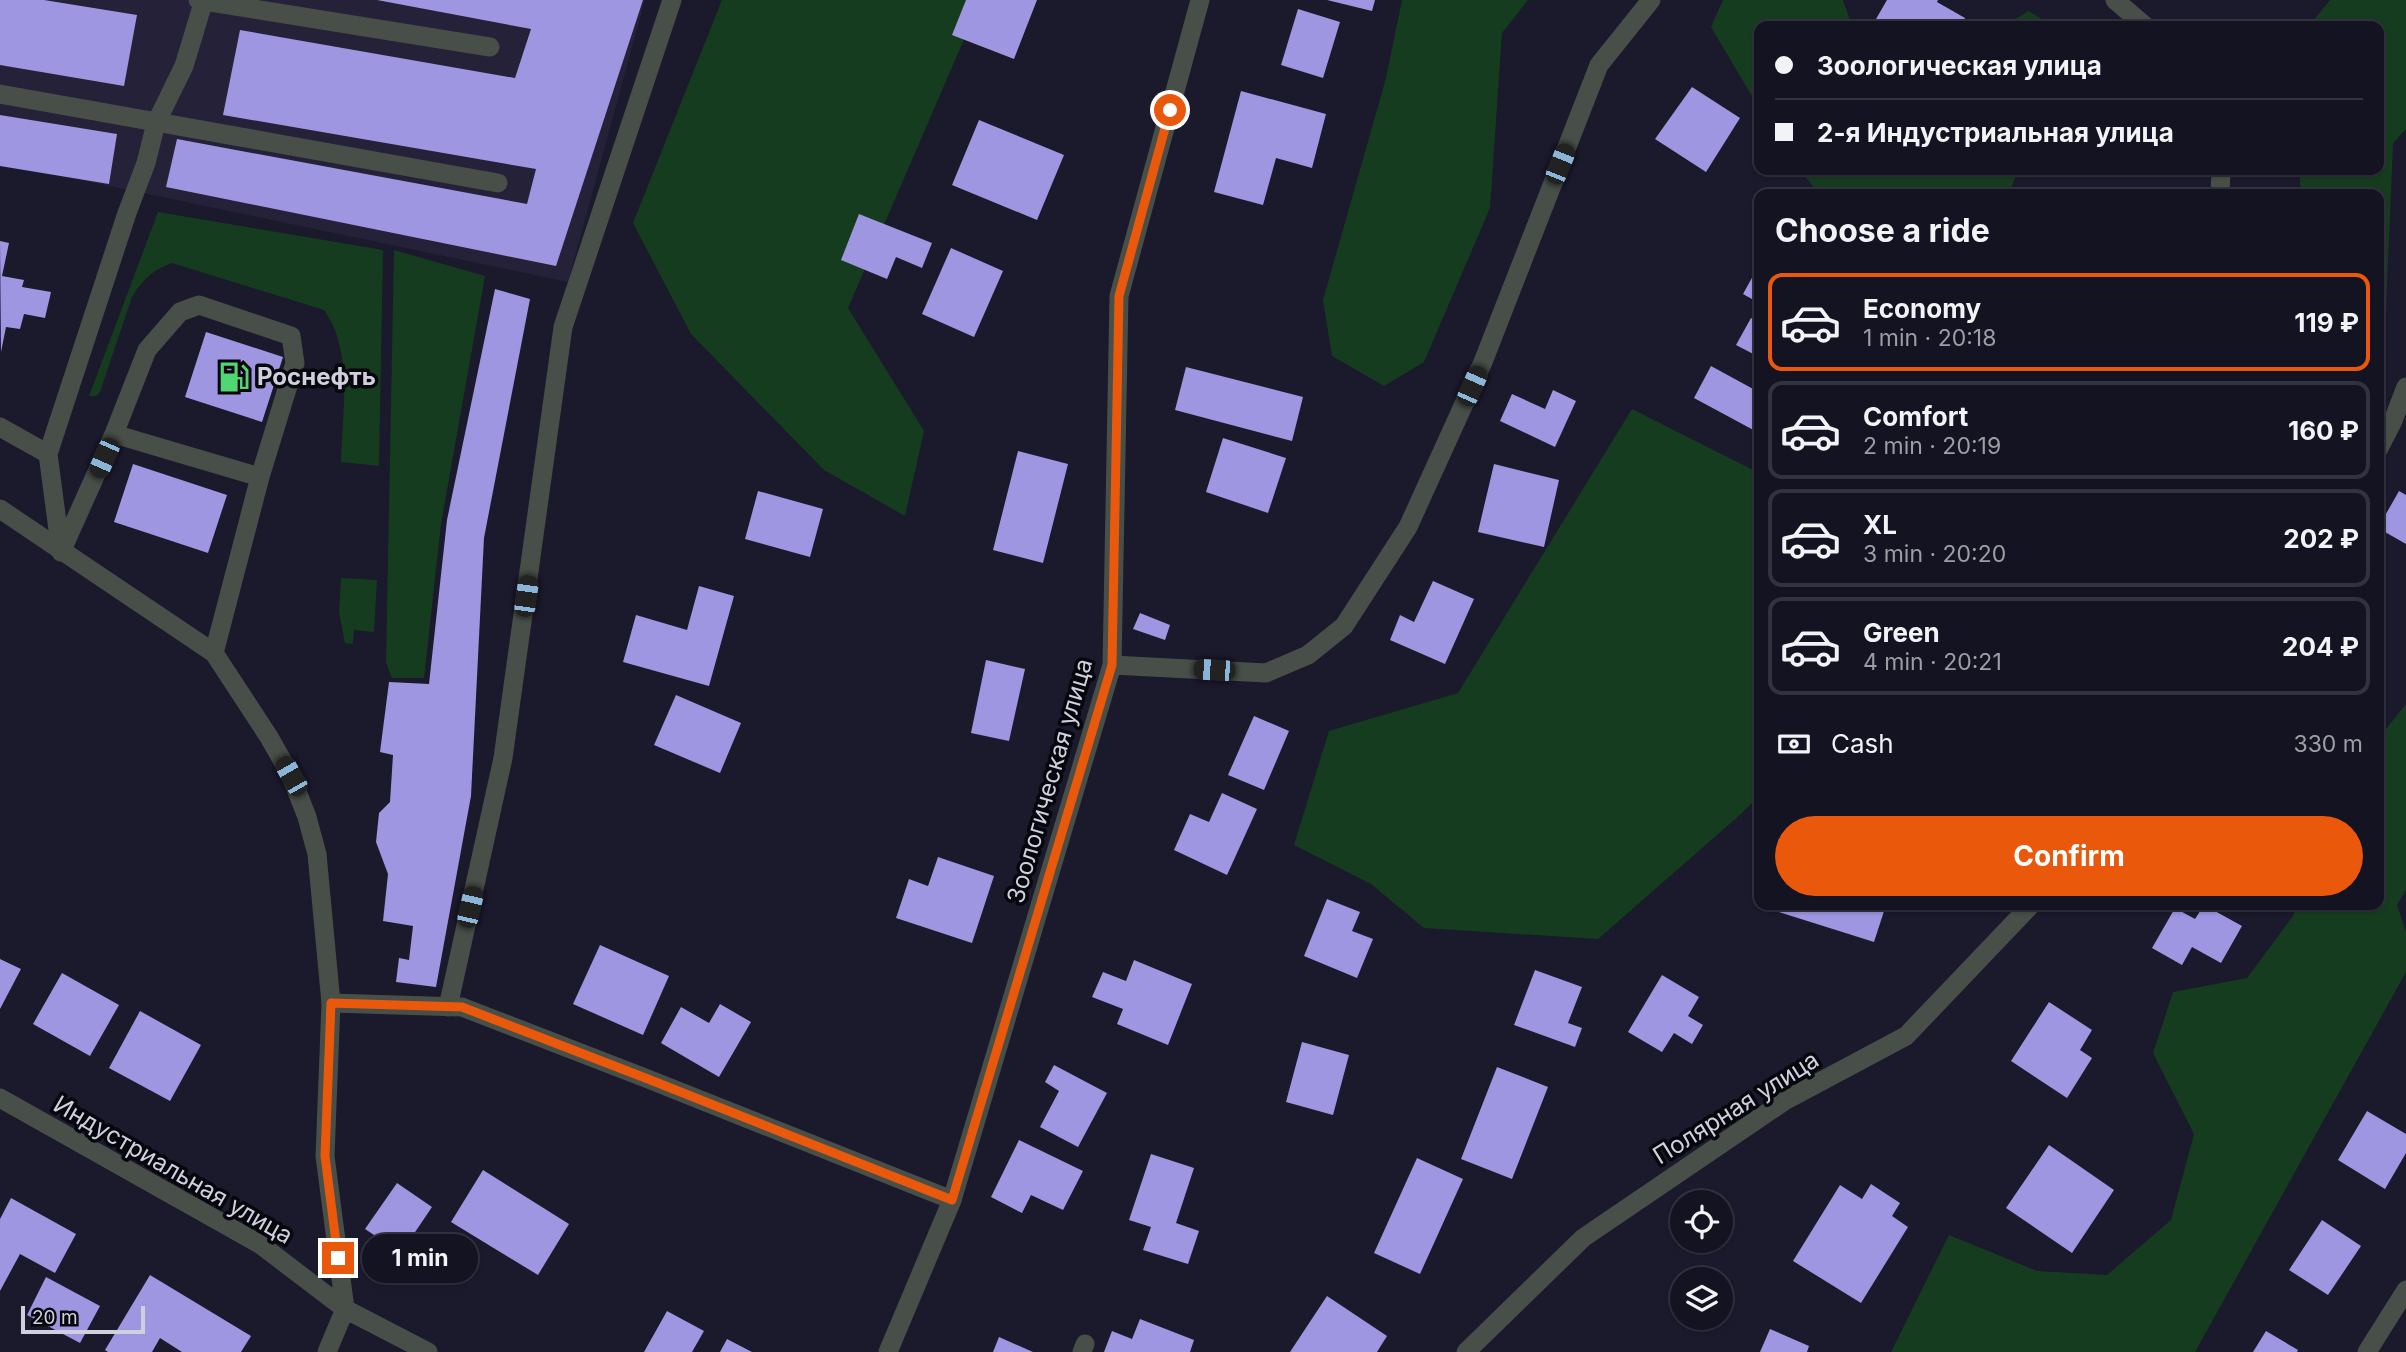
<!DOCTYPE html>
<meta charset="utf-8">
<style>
body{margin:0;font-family:Inter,sans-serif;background:#21202e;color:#f1f3f6;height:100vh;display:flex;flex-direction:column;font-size:26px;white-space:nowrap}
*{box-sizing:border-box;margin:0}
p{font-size:23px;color:#9d9ea5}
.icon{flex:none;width:38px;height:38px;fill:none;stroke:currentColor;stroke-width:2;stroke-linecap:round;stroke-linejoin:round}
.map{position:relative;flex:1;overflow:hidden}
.panel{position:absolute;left:1754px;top:189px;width:630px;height:721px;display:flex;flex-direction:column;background:#141321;border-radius:14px;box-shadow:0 2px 5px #0004,0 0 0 2px #33323f}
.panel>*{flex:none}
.banner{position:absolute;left:1754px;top:21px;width:630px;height:154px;border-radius:14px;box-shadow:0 2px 5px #0004,0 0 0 2px #33323f;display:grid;align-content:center;height:154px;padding:0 21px;background:#141321}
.buttons{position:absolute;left:1670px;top:1190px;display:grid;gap:14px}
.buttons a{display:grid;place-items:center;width:63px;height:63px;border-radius:50%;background:#141321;box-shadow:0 2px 5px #0004,0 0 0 2px #33323f;font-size:35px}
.scale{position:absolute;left:21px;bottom:18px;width:124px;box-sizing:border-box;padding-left:7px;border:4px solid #d0cfdd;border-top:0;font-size:19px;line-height:24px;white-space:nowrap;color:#d0cfdd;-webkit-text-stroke:5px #06060d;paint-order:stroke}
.end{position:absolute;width:32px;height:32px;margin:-16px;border:9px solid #ea580c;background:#fff;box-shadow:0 0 0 4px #fff}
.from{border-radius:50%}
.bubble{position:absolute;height:49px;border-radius:24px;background:#141321;box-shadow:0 2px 5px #0004,0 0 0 2px #33323f;font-size:23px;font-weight:700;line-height:49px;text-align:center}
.car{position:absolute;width:21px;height:42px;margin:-21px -10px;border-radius:9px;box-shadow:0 0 5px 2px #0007;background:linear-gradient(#222 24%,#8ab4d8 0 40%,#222 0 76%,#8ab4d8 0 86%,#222 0)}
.banner b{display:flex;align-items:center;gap:24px;height:66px;font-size:26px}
.banner b+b{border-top:2px solid #33323f}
.banner i{width:18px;height:18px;background:#f1f3f6}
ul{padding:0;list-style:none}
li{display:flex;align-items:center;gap:21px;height:98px;margin:0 14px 10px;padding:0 7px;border:4px solid #33323f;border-radius:14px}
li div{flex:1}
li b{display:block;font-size:26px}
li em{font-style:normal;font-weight:700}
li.current{border-color:#ea580c}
li>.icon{width:63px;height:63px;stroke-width:1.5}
h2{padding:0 21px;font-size:32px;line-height:84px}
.pay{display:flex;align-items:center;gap:18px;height:77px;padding:0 21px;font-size:26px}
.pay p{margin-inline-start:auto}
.cta{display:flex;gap:14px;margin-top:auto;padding:14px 21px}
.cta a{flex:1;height:80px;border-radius:42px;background:#ea580c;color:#fff;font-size:28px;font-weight:700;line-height:80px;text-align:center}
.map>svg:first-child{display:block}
.built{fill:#242139}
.green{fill:#163c1f}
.building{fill:#9e96e0}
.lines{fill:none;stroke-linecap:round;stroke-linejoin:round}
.service{stroke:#474f48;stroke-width:19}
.minor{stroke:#474f48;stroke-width:19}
.route{stroke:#ea580c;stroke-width:9}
.labels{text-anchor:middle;stroke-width:7;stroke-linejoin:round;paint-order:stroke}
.poi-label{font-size:24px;font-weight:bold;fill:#d0cfdd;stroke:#06060d;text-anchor:start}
.street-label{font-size:24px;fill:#d0cfdd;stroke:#06060d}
</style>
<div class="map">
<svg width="2406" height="1352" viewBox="0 0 2406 1352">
<rect width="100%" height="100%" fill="#1b192c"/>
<!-- built -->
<path class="built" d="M0 0H645L568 282 0 163Z"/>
<!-- green -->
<path class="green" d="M722 0H981L848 308 924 431 905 516 824 470 691 334 633 223Z
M1402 0H1528L1502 33 1490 208 1424 362 1384 386 1332 356 1323 300 1386 78Z
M1723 0H1843L1852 26H1759V108L1711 27Z
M2330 0H2406V129L2393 143 2386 312 2378 314V194H2301L2299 170H2378V26H2309Z
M2029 11 2053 26H2003Z
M1800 170H2019L2012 185 2011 194H1819Z
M158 212 383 250 379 466 341 462C342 413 354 352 324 310L172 263C153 270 143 279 132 297L100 392 96 396H89Z
M394 250 485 276 441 524 424 678H392L386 662Z
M1632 409 1759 473V796L1741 814 1598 939 1424 928 1371 884 1294 845 1329 731 1458 693Z
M341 578 377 580 374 632 354 630 353 644 345 643 339 612Z
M2406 704V890L2397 905 2406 932V972L2195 1352H1891L1949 1235 2037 1271 2107 1275 2171 1220 2194 1134 2153 1053 2173 992 2247 978 2293 916 2296 905H2378V739Z"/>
<!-- building -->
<path class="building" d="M0 0H44L137 15 124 86 0 65Z
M377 0H643L556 266 166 187 177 139 527 204 536 169 223 115 240 30 515 78 531 29Z
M966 0H1037L1014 59 952 35Z
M1327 0H1375L1372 11Z
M1887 0H1938L1937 2 1965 18 1961 26H1889L1876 19Z
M1298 9 1340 22 1323 78 1281 65Z
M1692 87 1740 118 1706 172 1655 139Z
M1241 91 1326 114 1312 168 1276 158 1263 205 1214 192Z
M0 115 117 134 109 184 0 166Z
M979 120 1064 155 1037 220 952 185Z
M859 214 932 243 922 268 896 257 887 279 841 260Z
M0 241 9 243 2 276 24 280 22 287 51 292 45 318 24 314 20 329 6 327 1 352Z
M951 248 1003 271 974 337 922 314Z
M1759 265V303L1743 294Z
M495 289 530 299 484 538 471 796 436 987 396 982 399 958 409 960 413 926 383 921 388 874 376 842 379 813 390 802 393 755 380 752 389 682 429 684 447 520Z
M1751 318 1759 322V357L1736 345Z
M206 332 283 357 262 422 185 397Z
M1711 366 1755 390 1759 383V433L1694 398Z
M1186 367 1303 397 1292 441 1175 410Z
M1553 390 1576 401 1555 447 1500 421 1512 394 1545 409Z
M1223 438 1286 458 1268 513 1206 492Z
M1018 451 1068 464 1043 563 993 550Z
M133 464 227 495 208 553 114 522Z
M1494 464 1559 480 1544 547 1478 532Z
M758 491 823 509 810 557 745 539Z
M2399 491 2406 495V544L2378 528Z
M1433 581 1474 599 1445 664 1390 640 1400 615 1414 622Z
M699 586 734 596 709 686 623 662 636 615 687 630Z
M1140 613 1170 625 1165 640 1133 629Z
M2378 628 2386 632 2378 645Z
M986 660 1025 669 1009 741 971 733Z
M676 695 741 723 720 773 654 745Z
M1254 716 1289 731 1264 790 1228 775Z
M1222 793 1257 809 1227 875 1174 850 1190 814 1209 822Z
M938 857 994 876 972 943 896 918 909 879 928 886Z
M1327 899 1360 912 1352 931 1373 939 1357 978 1304 956Z
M1757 905H1886L1874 942Z
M2204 905 2242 926 2221 963 2192 947 2182 965 2152 948 2175 908 2195 919Z
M600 945 669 976 643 1035 573 1004Z
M0 959 21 969 0 1009Z
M1134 960 1192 984 1168 1045 1117 1024 1123 1009 1092 997 1103 972 1126 981Z
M1535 970 1582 987 1568 1023 1582 1028 1575 1047 1514 1025Z
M62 973 119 1005 90 1056 33 1024Z
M1662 975 1699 997 1688 1016 1703 1025 1692 1044 1674 1033 1662 1052 1628 1032Z
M2049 1002 2092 1030 2080 1050 2092 1058 2067 1098 2011 1061Z
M720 1004 751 1022 719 1077 661 1043 681 1007 709 1023Z
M140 1011 201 1045 170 1101 109 1068Z
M1302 1042 1349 1055 1333 1115 1286 1102Z
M1054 1065 1107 1093 1078 1147 1040 1127 1059 1091 1045 1082Z
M1497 1067 1548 1087 1512 1179 1461 1159Z
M2367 1111 2406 1134V1153L2385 1189 2338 1160Z
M1019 1140 1083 1171 1063 1210 1031 1195 1022 1213 991 1197Z
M2049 1145 2114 1190 2072 1253 2006 1208Z
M1151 1154 1194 1168 1176 1223 1199 1231 1188 1264 1143 1250 1151 1227 1129 1220Z
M1417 1158 1463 1179 1420 1274 1374 1253Z
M483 1170 569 1224 538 1275 451 1222Z
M397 1183 432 1207 401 1253 365 1229Z
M1871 1184 1900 1203 1892 1216 1908 1227 1861 1303 1793 1261 1840 1185 1862 1199Z
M11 1198 76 1234 55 1273 20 1254 0 1291V1219Z
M2322 1220 2361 1246 2328 1295 2289 1270Z
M150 1275 251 1336 241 1352H182L160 1338 152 1352H108L105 1350Z
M46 1277 100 1306 80 1343 27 1315Z
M1327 1296 1387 1336 1377 1352H1290Z
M667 1311 704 1331 692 1352H644Z
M1140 1319 1194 1340 1190 1352H1104L1112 1331 1132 1339Z
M1770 1329 1809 1346 1807 1352H1760Z
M2266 1331 2298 1350 2297 1352H2253Z
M999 1337 1033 1352H993Z
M727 1339 752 1352H720Z"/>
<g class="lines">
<!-- service -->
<path class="service" d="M198 0 490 47
M0 94 498 183
M0 427 48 454
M114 434 147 350 180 312 199 305 291 336 295 363 260 477
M61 552 48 454 127 213 146 163 156 123 184 66 204 0
M61 552 114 434 260 477 214 653
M331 1003 462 1007 648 1079 952 1200
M448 1007 503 758 563 327 672 0
M1082 1352 1085 1344"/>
<!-- minor -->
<path class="minor" d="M2115 0 2145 26
M2220 194 2221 170
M2378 450 2392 423 2406 387
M0 509 214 653 269 737 291 776 307 817 317 854 331 1003 325 1156 345 1309 327 1352
M1112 665 1266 673 1308 655 1344 626 1408 527 1483 362 1599 65 1651 0
M0 1098 261 1245 345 1309 428 1352
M888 1352 952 1200 1112 665 1119 296 1200 0
M1466 1352 1583 1238 1786 1100 1906 1036 2031 905
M2367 1352 2406 1290"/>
</g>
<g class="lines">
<!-- route -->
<path class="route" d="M338 1258 325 1156 331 1003 462 1007 648 1079 952 1200 1112 665 1119 296 1170 110"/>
</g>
<!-- icons -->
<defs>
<g id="fuel-bare" transform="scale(2.415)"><path d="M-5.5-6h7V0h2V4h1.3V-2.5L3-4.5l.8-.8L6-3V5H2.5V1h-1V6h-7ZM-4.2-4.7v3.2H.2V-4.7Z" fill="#51d674" stroke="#06060d" stroke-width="2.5" paint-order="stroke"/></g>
</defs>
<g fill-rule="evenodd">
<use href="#fuel-bare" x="234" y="377"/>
</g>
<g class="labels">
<!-- poi labels -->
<g class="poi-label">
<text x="257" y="385">Роснефть</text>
</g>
<!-- street labels -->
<g class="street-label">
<text transform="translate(1050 781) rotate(-74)" y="8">Зоологическая улица</text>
<text transform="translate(1736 1108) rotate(-32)" y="8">Полярная улица</text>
<text transform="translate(173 1170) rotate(30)" y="8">Индустриальная улица</text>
</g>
</g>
</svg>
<div class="buttons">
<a><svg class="icon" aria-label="locate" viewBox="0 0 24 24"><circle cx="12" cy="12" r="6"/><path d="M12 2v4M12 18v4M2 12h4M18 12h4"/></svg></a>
<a><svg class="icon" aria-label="layers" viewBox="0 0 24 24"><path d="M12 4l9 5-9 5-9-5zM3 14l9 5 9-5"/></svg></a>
</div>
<div class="scale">20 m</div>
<i class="end from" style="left:1170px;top:110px"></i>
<i class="end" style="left:338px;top:1258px"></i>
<div class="bubble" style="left:362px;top:1234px;width:116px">1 min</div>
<i class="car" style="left:1560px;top:164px;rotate:22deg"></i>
<i class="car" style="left:1472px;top:386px;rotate:24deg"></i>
<i class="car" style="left:104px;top:458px;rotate:204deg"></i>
<i class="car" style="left:526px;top:596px;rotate:8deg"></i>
<i class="car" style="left:1214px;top:670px;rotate:273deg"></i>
<i class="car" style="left:291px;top:776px;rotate:330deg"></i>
<i class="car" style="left:470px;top:907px;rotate:13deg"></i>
<div class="banner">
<b><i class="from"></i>Зоологическая улица</b>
<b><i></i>2-я Индустриальная улица</b>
</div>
<section class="panel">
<h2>Choose a ride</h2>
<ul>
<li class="current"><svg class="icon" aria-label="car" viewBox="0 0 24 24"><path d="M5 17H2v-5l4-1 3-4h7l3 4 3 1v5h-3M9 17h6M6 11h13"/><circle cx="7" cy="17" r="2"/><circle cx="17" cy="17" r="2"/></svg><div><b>Economy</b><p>1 min · 20:18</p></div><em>119 ₽</em></li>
<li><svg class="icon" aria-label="car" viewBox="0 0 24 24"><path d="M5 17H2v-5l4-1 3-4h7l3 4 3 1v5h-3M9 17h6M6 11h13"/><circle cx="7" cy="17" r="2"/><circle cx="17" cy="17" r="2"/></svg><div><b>Comfort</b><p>2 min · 20:19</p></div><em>160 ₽</em></li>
<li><svg class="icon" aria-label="car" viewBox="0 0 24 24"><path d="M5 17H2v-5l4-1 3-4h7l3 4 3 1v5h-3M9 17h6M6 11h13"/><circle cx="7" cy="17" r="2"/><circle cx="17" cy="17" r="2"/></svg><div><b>XL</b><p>3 min · 20:20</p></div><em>202 ₽</em></li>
<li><svg class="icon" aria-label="car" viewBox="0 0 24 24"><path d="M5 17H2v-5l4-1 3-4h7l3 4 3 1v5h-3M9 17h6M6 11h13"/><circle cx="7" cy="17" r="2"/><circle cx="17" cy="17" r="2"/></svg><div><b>Green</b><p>4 min · 20:21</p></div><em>204 ₽</em></li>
</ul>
<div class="pay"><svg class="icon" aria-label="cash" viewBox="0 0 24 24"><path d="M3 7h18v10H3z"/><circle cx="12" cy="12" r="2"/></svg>Cash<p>330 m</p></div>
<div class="cta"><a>Confirm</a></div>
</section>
</div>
